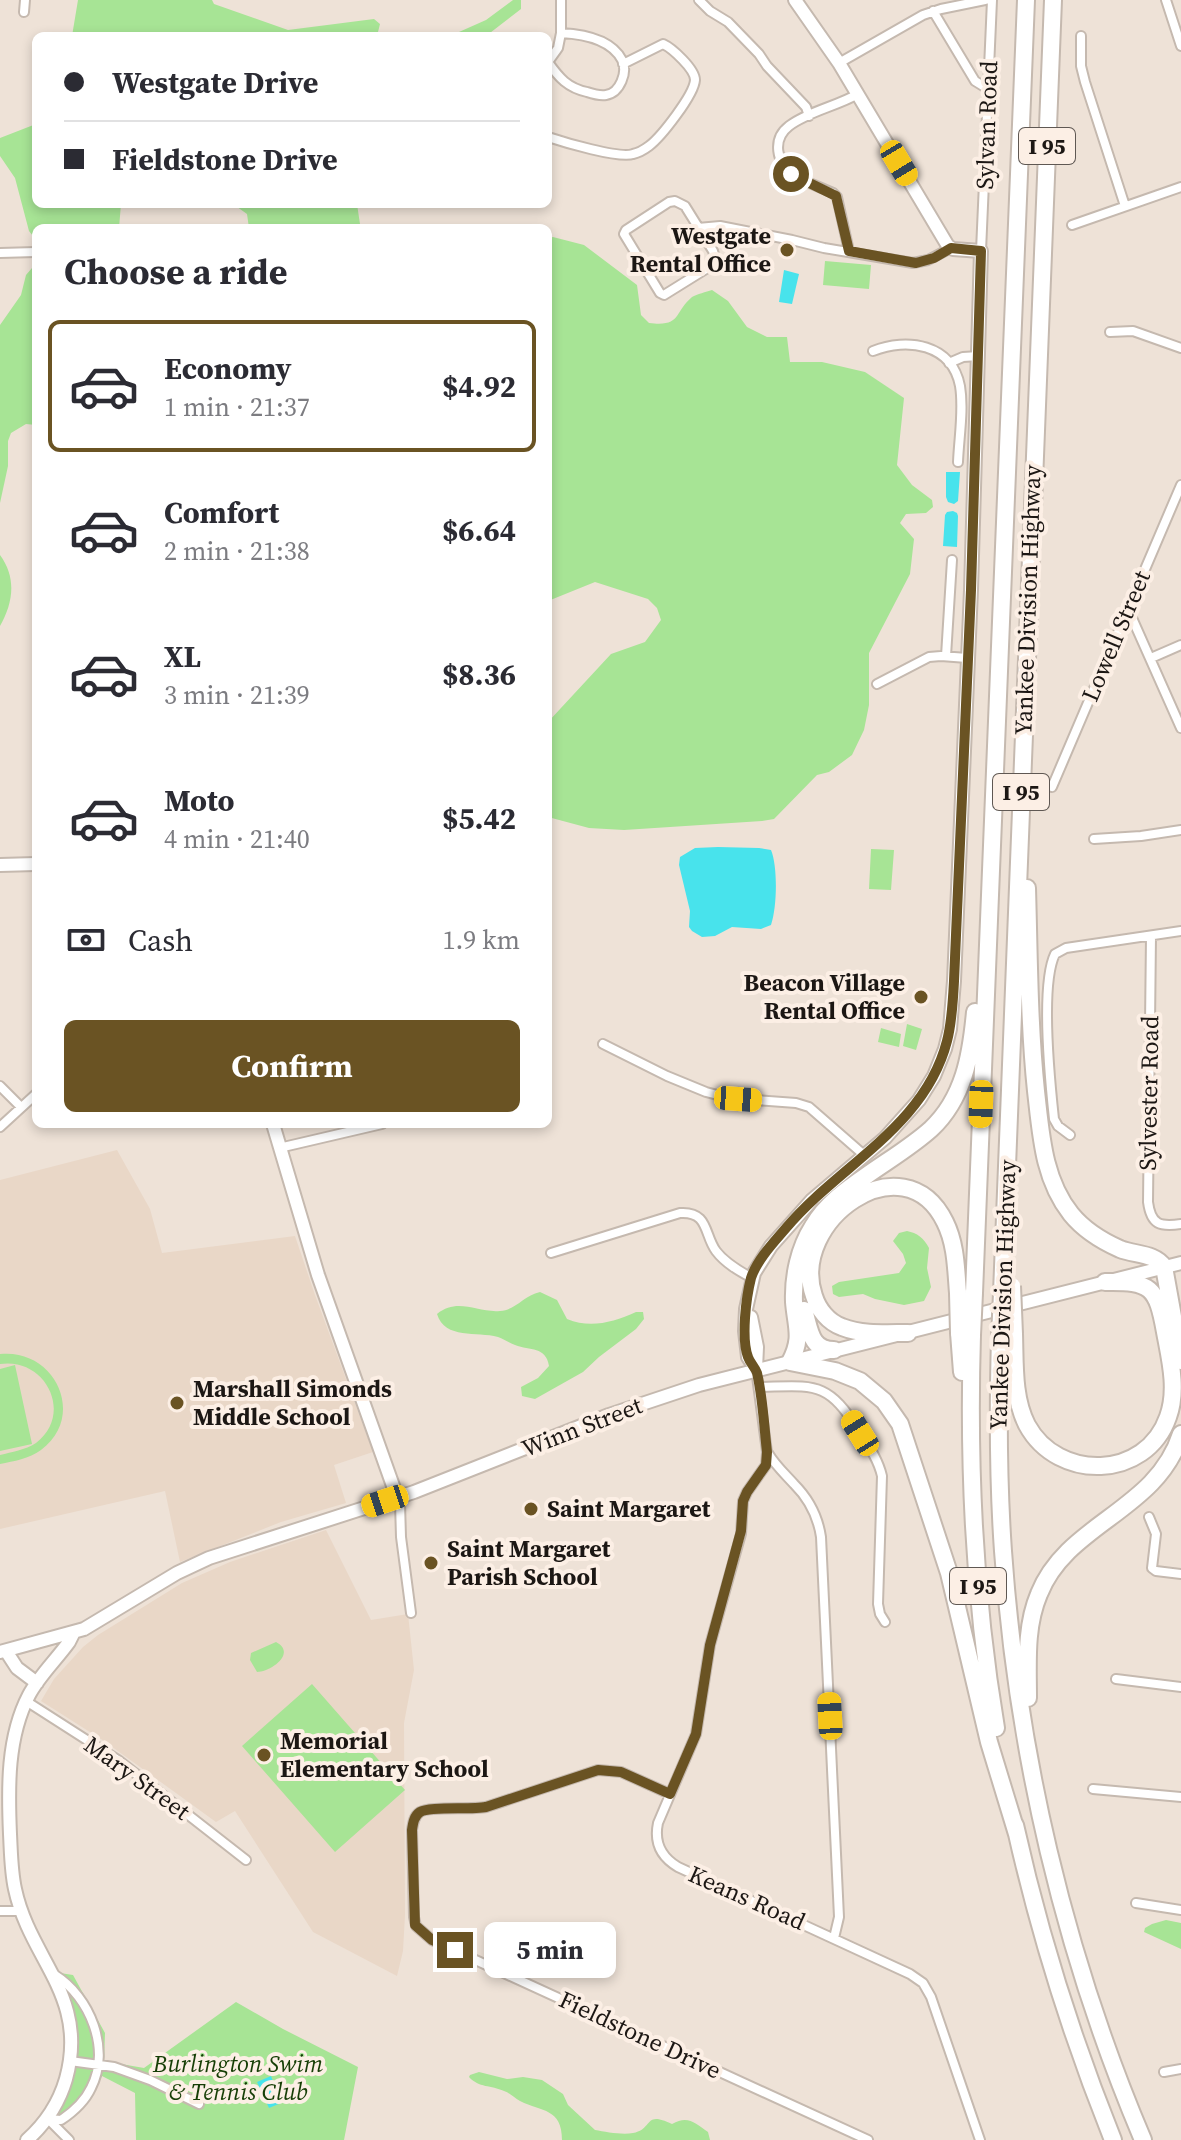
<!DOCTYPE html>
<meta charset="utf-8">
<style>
body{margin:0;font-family:"Source Serif 4",serif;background:#f7f7f7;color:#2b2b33;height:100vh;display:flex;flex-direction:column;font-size:30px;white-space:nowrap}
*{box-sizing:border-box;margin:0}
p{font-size:26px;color:#7c7c81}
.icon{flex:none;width:44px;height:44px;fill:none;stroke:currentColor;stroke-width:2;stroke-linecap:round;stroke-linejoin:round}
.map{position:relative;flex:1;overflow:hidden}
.panel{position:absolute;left:32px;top:224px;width:520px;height:904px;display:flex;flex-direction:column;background:#fff;border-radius:12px;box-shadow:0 4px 12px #0003}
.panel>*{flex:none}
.hud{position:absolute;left:32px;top:32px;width:520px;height:176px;border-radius:12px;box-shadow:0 4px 12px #0003;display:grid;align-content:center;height:176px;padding:0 32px;background:#fff}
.end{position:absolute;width:36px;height:36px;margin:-18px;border:10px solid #6a5323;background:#fff;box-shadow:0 0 0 4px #fff}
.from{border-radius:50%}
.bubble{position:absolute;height:56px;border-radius:12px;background:#fff;box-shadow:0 4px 12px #0003;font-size:26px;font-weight:700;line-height:56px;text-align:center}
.car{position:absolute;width:24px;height:48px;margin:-24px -12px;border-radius:10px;box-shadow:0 0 6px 2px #0007;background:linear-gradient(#f5c518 24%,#345 0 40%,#f5c518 0 76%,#345 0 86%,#f5c518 0)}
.hud b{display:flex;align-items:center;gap:28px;height:76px;font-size:30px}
.hud b+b{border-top:2px solid #e1e1e2}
.hud i{width:20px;height:20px;background:#2b2b33}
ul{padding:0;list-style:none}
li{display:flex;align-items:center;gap:24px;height:132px;margin:0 16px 12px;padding:0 16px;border:4px solid transparent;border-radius:12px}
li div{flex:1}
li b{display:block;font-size:30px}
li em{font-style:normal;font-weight:700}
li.on{border-color:#6a5323}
li>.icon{width:72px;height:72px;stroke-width:1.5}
h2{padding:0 32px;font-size:36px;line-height:96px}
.pay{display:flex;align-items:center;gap:20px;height:88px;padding:0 32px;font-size:30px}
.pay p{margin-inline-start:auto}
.primary-button{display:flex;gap:16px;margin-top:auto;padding:16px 32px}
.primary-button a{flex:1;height:92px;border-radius:12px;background:#6a5323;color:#fff;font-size:32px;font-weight:700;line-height:92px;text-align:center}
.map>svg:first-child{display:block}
.built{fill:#e9d7c7}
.green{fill:#a7e495}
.water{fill:#48e3ec}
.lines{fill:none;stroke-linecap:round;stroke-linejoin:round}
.street-casing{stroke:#c5b9af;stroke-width:12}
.secondary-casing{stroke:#c5b9af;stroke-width:16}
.highway-casing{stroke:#c5b9af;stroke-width:20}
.street{stroke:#fff;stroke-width:8}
.secondary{stroke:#fff;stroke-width:12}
.highway{stroke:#fff;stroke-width:16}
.highway-bridge-casing{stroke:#c5b9af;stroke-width:20;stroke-linecap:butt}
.highway-bridge{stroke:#fff;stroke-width:16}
.route{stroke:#6a5323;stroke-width:10}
.poi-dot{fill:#6a5323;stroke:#fcefe5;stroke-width:3}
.labels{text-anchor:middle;stroke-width:8;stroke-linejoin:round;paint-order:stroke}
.shield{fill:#fcefe5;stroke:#5f5853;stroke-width:2}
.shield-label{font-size:22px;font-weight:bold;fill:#1c1714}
.street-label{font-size:24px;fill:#1c1714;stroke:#fcefe5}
.poi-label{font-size:24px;font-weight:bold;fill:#1c1714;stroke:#fcefe5;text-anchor:start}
.park-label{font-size:24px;font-style:italic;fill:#163e06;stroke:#fcefe5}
</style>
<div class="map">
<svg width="1181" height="2140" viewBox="0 0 1181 2140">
<rect width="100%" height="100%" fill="#eee2d7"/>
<!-- built -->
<path class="built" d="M117 1150 150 1209 162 1253 295 1236 315 1295 373 1452 334 1465 346 1503 281 1522 180 1562 165 1491 0 1529V1180Z
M326 1530 371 1620 408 1614 414 1670 404 1723 405 1915 403 1951 397 1976 313 1932 235 1811 216 1822 104 1741 41 1701 54 1679 83 1647 98 1635 182 1583 230 1562Z"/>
<!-- green -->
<path class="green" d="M78 0H212L214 4 288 30 374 19 380 24 377 36H72Z
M513 0H521V9L486 36H450L486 20Z
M36 124V204H121L119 228H36V240L29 231 15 178 0 156V138Z
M233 204H357L360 224 365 228H249L247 214Z
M553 237 584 245 637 285 641 315 649 323C682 327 673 313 692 297 697 294 706 292 712 290L728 301 747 327 767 337H787L790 362H822L865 372 904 398 897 465 912 485 932 500 933 507 926 513 906 514 900 523 914 539 910 574 869 653V705L864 730 852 755 829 772 817 775 774 819 762 821 624 830 589 828 548 817V722L611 654 645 642 661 620 657 608 648 599 595 582 548 601V238Z
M825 261 871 265 869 289 823 285Z
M32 268H36V425L26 424 11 433 8 441V466L0 503V325L21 295 26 275Z
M0 555C17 578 13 603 0 626Z
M871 849 894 850 891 890 869 889Z
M907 1024 922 1029 916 1050 903 1046Z
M881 1028 901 1034 899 1047 878 1042Z
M907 1231C917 1233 924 1238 929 1248L927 1268 931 1287 924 1301 904 1305 875 1299 863 1294 839 1297 833 1294 832 1286 839 1282 899 1273 906 1263 903 1254 893 1241 899 1233Z
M540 1292 557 1300 567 1319C591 1329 613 1322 636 1312H643L644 1319 636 1329 599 1357 583 1372 535 1399 522 1396 521 1387 538 1378 549 1366C546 1346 530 1351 515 1345 509 1343 504 1339 498 1337 477 1331 445 1340 437 1314 458 1297 477 1313 500 1311 516 1310 523 1296 540 1292Z
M0 1354C55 1348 87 1416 41 1450 29 1459 14 1461 0 1464V1455C12 1452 25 1450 36 1443 74 1414 46 1357 0 1364Z
M15 1365 32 1444 0 1451V1369Z
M276 1642C297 1653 271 1672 257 1672L250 1660 251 1653Z
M312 1684 405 1790 335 1852 242 1746Z
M1166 1920 1181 1923V1949L1144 1932 1145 1928 1152 1924Z
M60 1973 73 1975 105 2033 104 2061 144 2068 236 2002 283 2029 358 2067 344 2140H136L135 2093 102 2076 86 2104 70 2120 55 2114 76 2042 70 1999Z
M479 2072 507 2079 523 2077 542 2080 563 2094 568 2105 595 2130C606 2132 622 2135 633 2133 654 2129 643 2110 672 2124 688 2115 695 2123 708 2132L710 2140H562C562 2108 542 2112 520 2101 514 2098 510 2093 504 2091 491 2085 479 2088 469 2077L470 2075Z"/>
<!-- water -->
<path class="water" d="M784 270 799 274 792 304 779 302Z
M946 472H960L958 501 954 504 948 502 946 497Z
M953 511 957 513 958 516 957 547 943 546 945 515 947 512Z
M718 847 759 848 771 850C778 867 777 908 771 925L761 929 732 927 715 936 702 937 692 931 689 927 690 911 679 865 680 857 695 848Z
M271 2076 281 2103 269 2108 257 2082Z"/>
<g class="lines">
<!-- street casing -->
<g class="street-casing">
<path id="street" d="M699 0 710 11 728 22 759 54 767 66 806 107 809 116
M1166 0 1181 46
M933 11 975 81 988 89
M24 12 25 0
M561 33C581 34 611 39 622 60 628 72 620 93 606 95 600 96 593 94 587 92 568 88 559 78 548 62L558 48Z
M561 33V0
M1081 36V66L1085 82 1125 206
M839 63 923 15 941 9 985 0
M548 137C563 142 620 159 633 154 638 153 645 149 649 146 661 137 694 95 695 80 695 69 672 48 663 44L623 64
M675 201 685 206 713 251 715 258 709 267 664 295 660 293 624 234 626 230 669 202Z
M1072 225 1181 187
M698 228 720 226 792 240 824 248 913 263 928 260 951 248
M849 251 837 197 833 193C820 187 804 182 793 174 776 163 772 139 789 126 807 112 837 106 858 94
M981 251 992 0
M0 253 36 252
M1110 332 1133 331 1181 348
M873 351C907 337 952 344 960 386 964 410 959 437 958 462
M949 363 963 357 979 356
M1128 609 1181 728
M946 656 952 560
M1151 658 1181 645
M877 684 929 657 941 656 967 658
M1052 787 1181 485
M1094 839 1141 836 1181 830
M1151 936 1148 1202C1151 1225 1160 1227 1181 1224
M603 1044 667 1076 706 1092 729 1098 796 1103 809 1107 864 1155
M0 1086 21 1107
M0 1127 36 1094
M1070 1135 1058 1126 1054 1119C1050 1082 1040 985 1055 954L1066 948 1181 931
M279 1148 382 1124
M551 1253 680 1213C709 1211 704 1235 716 1251 725 1263 739 1271 752 1278
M756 1369 767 1452 766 1465 747 1492 743 1501 741 1534 710 1645 696 1734 658 1823C654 1842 661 1857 678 1867L910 1974 923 1983 931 1997 980 2140
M759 1387C815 1386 827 1380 859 1431 868 1445 878 1459 882 1476L878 1604 880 1614 885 1622
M768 1453C775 1465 785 1474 794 1484 808 1498 818 1517 821 1537L839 1917 834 1938
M397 1497 400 1503 401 1537 411 1613
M1149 1517 1156 1534 1152 1568 1156 1571 1181 1574
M1116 1679 1181 1687
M26 1701 118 1760 246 1860
M1093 1789 1181 1797
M670 1794 621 1772 598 1770 486 1807C471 1810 429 1806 420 1812 414 1816 413 1823 412 1830L414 1917 416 1926 432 1940 868 2140
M1136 1903 1181 1910
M0 1911H21
M70 2061 114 2067 150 2080 199 2104
M1164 2072 1181 2069
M47 2119 61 2120C73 2112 85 2101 91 2088 111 2049 90 1997 55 1975
M48 2119 69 2140"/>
</g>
<!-- secondary casing -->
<g class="secondary-casing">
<path id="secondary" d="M0 865 36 864
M273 1124 318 1275 397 1497
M751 1317 757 1347 756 1369
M756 1369 748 1357 745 1331 746 1309 754 1273 771 1246 812 1200 885 1138 919 1100 934 1076 945 1049 950 1029 954 981 971 590 981 251 953 249 948 246 839 63 795 0
M6 1651 17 1668 37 1683
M0 1652 84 1629 177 1573 209 1558 414 1492 609 1415 699 1385 1181 1263
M27 2140C46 2123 59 2103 66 2079 89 1996 30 1960 15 1889 11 1871 11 1852 10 1834 8 1788 7 1737 29 1695 39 1676 56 1660 69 1642L74 1632"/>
</g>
<!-- highway casing -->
<g class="highway-casing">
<path id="highway" d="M1027 888C1029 956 1029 1024 1036 1091 1041 1134 1043 1179 1071 1214 1084 1230 1102 1241 1120 1249 1135 1255 1155 1253 1164 1267L1181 1361
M975 1012C971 1055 964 1098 931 1129 911 1147 887 1161 866 1176 846 1190 826 1204 813 1226 799 1248 793 1276 794 1302 796 1327 803 1338 790 1362L835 1371 860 1381 884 1401 900 1424 949 1573 989 1742 1017 1834
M974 1293 1026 0
M1002 1293 1053 0
M804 1310C810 1329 810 1350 834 1350
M908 1333C887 1333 862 1335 842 1327 828 1322 818 1309 814 1296 788 1221 904 1138 945 1222 956 1244 956 1269 958 1293
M959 1333 962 1372
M1014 1334C1015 1364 1013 1398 1027 1425 1058 1482 1146 1480 1168 1417 1178 1390 1170 1359 1165 1332 1157 1287 1151 1281 1105 1282
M972 1335C968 1466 974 1598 996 1728
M1000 1338C998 1409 998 1480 1003 1551 1017 1752 1064 1954 1143 2140
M1028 1698C1028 1663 1025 1627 1039 1594 1067 1523 1157 1511 1181 1434
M1015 1825C1039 1933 1072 2038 1113 2140"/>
</g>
<!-- street -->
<use href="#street" class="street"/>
<!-- secondary -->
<use href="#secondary" class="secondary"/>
<!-- highway -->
<use href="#highway" class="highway"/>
<!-- highway-bridge casing -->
<g class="highway-bridge-casing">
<path id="highway-bridge" d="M1012 1286 1014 1334
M958 1293 959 1333
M972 1335 974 1293
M1000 1338 1002 1293"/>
</g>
<!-- highway-bridge -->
<use href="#highway-bridge" class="highway-bridge"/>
</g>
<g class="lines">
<!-- route -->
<path class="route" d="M455 1950 432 1940 415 1925 412 1830C413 1823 414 1816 420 1812 429 1806 471 1810 486 1807L598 1770 621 1772 670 1794 696 1734 710 1645 741 1531 743 1501 747 1492 766 1465 767 1452C764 1426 763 1399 757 1373 755 1367 750 1363 748 1357 741 1338 746 1298 751 1278 757 1260 773 1243 786 1228 839 1165 925 1127 947 1041 952 1022 953 1001 954 981L971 590 981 251 951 248 934 258 916 263 849 251 836 196 791 174"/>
</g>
<!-- markers -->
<g class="poi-dot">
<circle cx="787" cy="250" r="8"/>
<circle cx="921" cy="997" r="8"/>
<circle cx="177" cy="1403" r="8"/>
<circle cx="531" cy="1509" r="8"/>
<circle cx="431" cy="1563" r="8"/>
<circle cx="264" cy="1755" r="8"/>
</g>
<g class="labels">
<!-- shield labels -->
<g class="shield">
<rect x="1019" y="128" width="56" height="36" rx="6"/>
<rect x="993" y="774" width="56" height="36" rx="6"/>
<rect x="950" y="1568" width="56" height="36" rx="6"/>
</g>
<g class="shield-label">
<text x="1047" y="154">I 95</text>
<text x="1021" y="800">I 95</text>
<text x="978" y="1594">I 95</text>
</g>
<!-- street labels -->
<g class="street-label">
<text transform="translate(987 125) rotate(-88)" y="8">Sylvan Road</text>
<text transform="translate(1028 600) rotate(-88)" y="8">Yankee Division Highway</text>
<text transform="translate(1116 636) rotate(-67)" y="8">Lowell Street</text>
<text transform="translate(1149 1093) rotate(-89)" y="8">Sylvester Road</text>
<text transform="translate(1003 1295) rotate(-88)" y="8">Yankee Division Highway</text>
<text transform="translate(582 1427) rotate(-21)" y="8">Winn Street</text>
<text transform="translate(137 1778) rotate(36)" y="8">Mary Street</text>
<text transform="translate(747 1898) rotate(24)" y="8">Keans Road</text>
<text transform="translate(640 2035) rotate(25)" y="8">Fieldstone Drive</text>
</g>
<!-- poi labels -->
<g class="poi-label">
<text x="771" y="244" text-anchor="end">Westgate<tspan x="771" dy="28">Rental Office</tspan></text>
<text x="905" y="991" text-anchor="end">Beacon Village<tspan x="905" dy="28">Rental Office</tspan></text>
<text x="193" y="1397">Marshall Simonds<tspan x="193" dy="28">Middle School</tspan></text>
<text x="547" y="1517">Saint Margaret</text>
<text x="447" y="1557">Saint Margaret<tspan x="447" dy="28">Parish School</tspan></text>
<text x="280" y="1749">Memorial<tspan x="280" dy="28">Elementary School</tspan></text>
</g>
<!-- park labels -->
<g class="park-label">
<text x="238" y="2072">Burlington Swim<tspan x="238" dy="28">&amp; Tennis Club</tspan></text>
</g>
</g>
</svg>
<i class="end from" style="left:791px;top:174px"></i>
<i class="end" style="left:455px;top:1950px"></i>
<div class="bubble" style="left:484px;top:1922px;width:132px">5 min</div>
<i class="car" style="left:899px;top:163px;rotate:149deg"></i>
<i class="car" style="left:738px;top:1099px;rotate:94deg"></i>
<i class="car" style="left:981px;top:1104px;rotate:182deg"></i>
<i class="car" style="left:860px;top:1433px;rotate:328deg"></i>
<i class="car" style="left:385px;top:1501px;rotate:252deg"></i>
<i class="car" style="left:830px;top:1716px;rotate:357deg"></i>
<div class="hud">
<b><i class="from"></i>Westgate Drive</b>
<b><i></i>Fieldstone Drive</b>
</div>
<section class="panel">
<h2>Choose a ride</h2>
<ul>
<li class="on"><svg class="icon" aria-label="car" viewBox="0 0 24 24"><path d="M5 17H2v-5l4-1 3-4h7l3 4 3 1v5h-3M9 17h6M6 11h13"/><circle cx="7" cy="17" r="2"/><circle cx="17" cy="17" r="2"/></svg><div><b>Economy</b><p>1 min · 21:37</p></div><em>$4.92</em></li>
<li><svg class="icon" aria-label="car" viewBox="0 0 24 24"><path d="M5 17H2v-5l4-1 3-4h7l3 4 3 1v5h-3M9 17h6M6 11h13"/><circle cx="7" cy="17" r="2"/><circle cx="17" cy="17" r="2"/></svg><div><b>Comfort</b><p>2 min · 21:38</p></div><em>$6.64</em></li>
<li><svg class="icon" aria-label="car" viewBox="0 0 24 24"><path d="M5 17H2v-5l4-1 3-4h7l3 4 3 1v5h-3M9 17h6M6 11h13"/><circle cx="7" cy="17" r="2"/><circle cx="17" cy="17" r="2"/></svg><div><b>XL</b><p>3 min · 21:39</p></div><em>$8.36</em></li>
<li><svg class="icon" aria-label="car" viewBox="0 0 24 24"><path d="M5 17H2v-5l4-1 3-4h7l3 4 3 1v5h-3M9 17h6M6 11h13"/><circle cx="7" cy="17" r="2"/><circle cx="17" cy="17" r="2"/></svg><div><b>Moto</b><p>4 min · 21:40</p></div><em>$5.42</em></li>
</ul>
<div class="pay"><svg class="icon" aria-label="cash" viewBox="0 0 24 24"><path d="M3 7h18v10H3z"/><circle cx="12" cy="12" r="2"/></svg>Cash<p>1.9 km</p></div>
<div class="primary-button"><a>Confirm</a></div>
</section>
</div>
